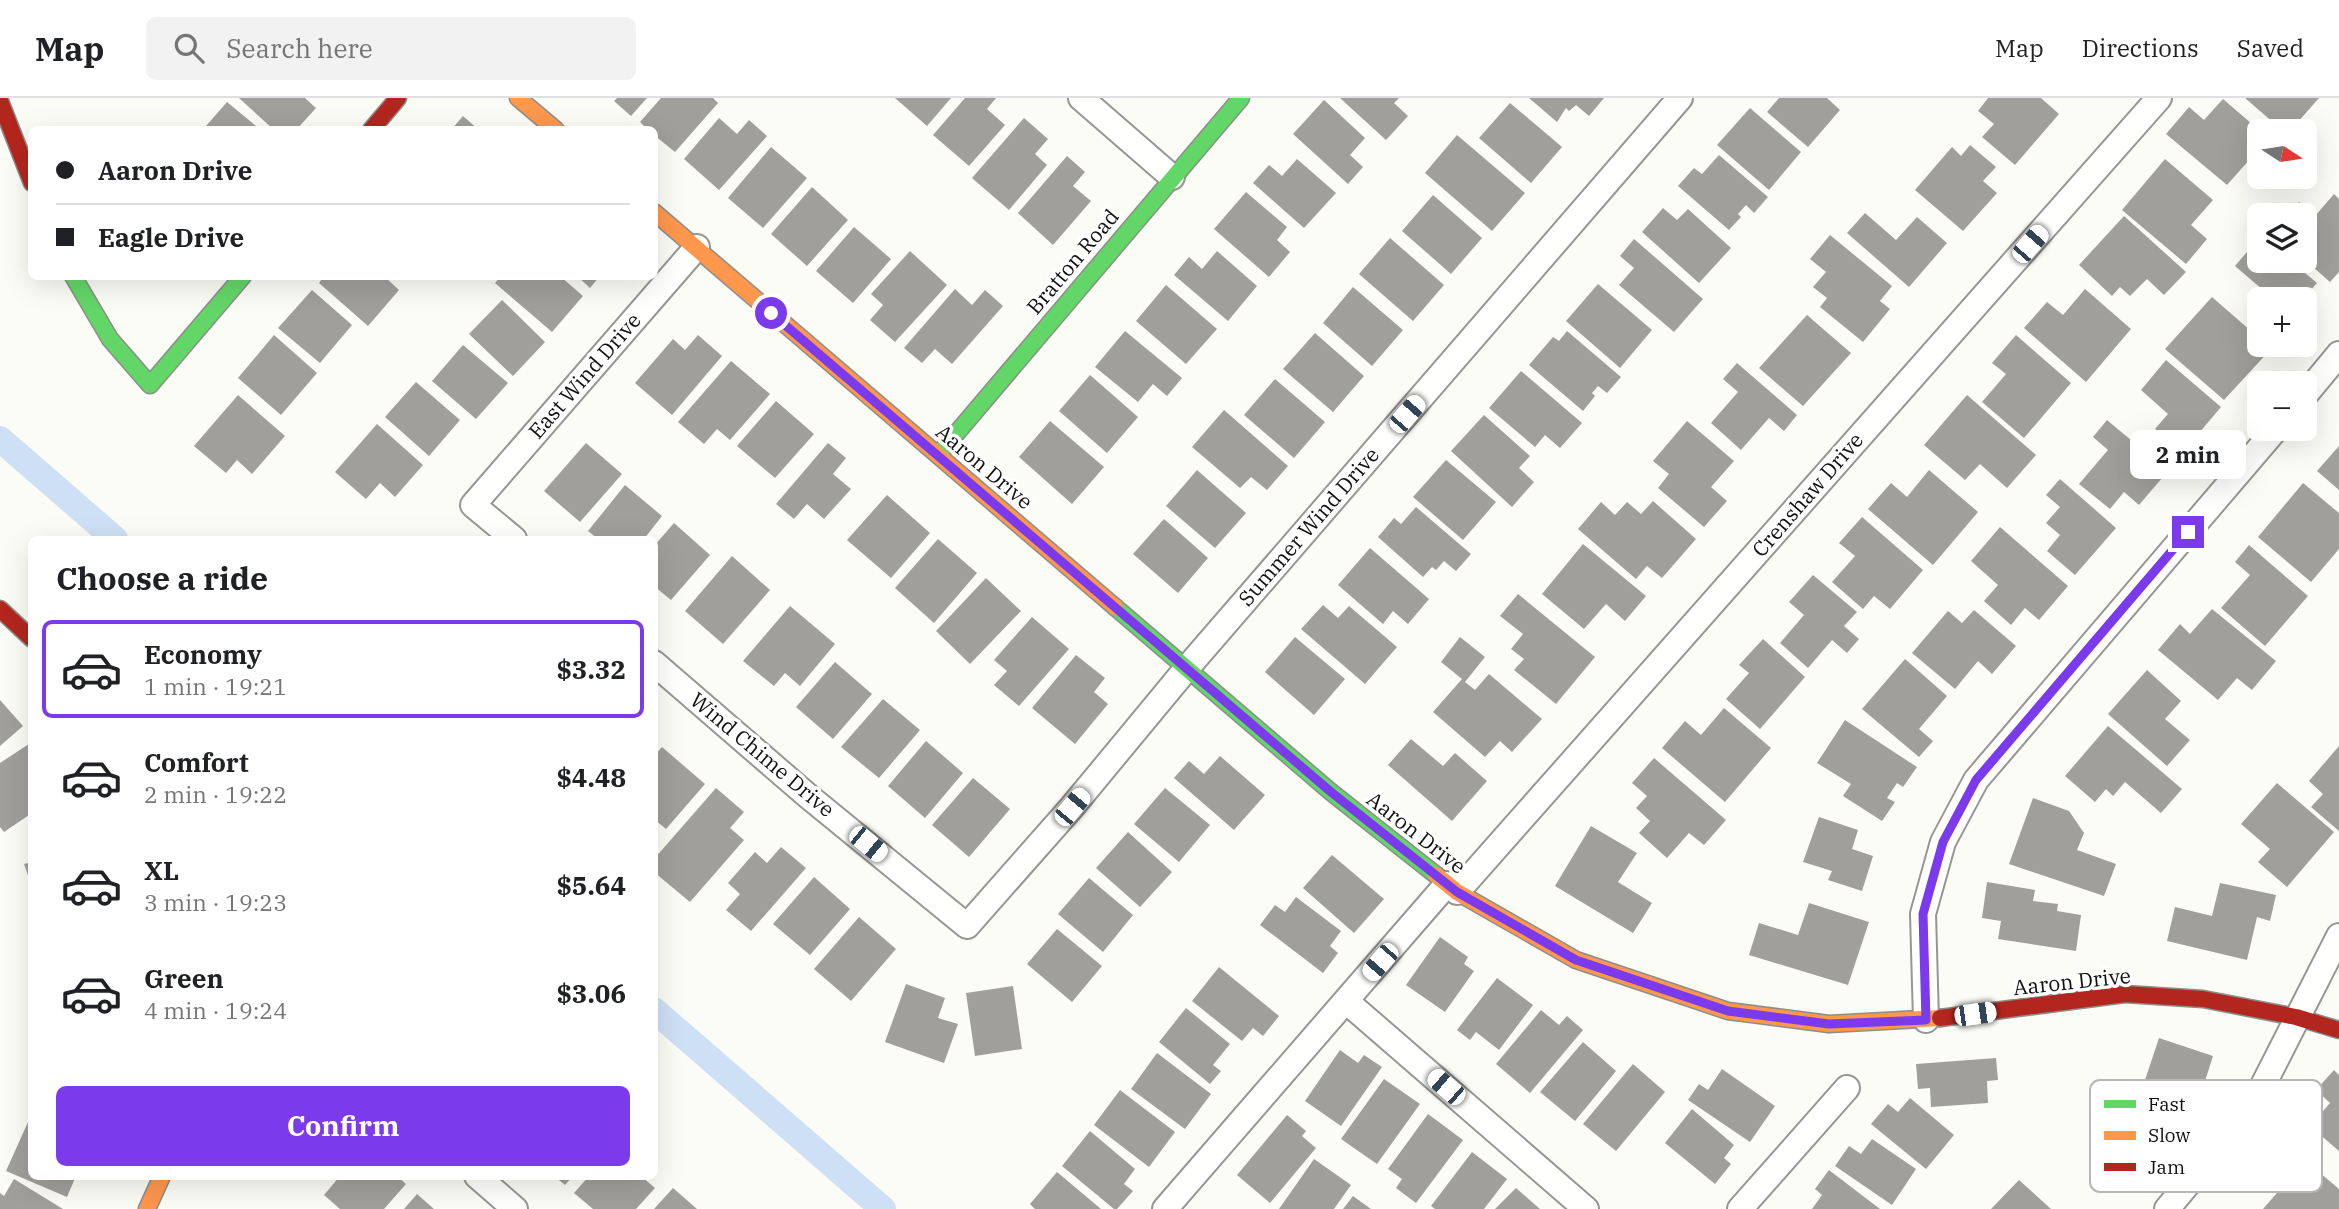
<!DOCTYPE html>
<meta charset="utf-8">
<style>
body{margin:0;font-family:"IBM Plex Serif",serif;background:#f2f2f2;color:#202124;height:100vh;display:flex;flex-direction:column;font-size:26px;white-space:nowrap}
*{box-sizing:border-box;margin:0}
p{font-size:23px;color:#757577}
.icon{flex:none;width:38px;height:38px;fill:none;stroke:currentColor;stroke-width:2;stroke-linecap:round;stroke-linejoin:round}
.map{position:relative;flex:1;overflow:hidden}
.panel{position:absolute;left:28px;top:438px;width:630px;height:644px;display:flex;flex-direction:column;background:#fff;border-radius:10px;box-shadow:0 7px 28px #0002}
.panel>*{flex:none}
.top-card{position:absolute;left:28px;top:28px;width:630px;height:154px;border-radius:10px;box-shadow:0 7px 28px #0002;display:grid;align-content:center;height:154px;padding:0 28px;background:#fff}
.needle{width:46px;rotate:102deg}
.tools{position:absolute;left:2247px;top:21px;display:grid;gap:14px}
.tools a{display:grid;place-items:center;width:70px;height:70px;border-radius:10px;background:#fff;box-shadow:0 7px 28px #0002;font-size:35px}
.end{position:absolute;width:32px;height:32px;margin:-16px;border:9px solid #7c3aed;background:#fff;box-shadow:0 0 0 4px #fff}
.from{border-radius:50%}
.bubble{position:absolute;height:49px;border-radius:10px;background:#fff;box-shadow:0 7px 28px #0002;font-size:23px;font-weight:700;line-height:49px;text-align:center}
.car{position:absolute;width:21px;height:42px;margin:-21px -10px;border-radius:9px;box-shadow:0 0 5px 2px #0007;background:linear-gradient(#fff 24%,#345 0 40%,#fff 0 76%,#345 0 86%,#fff 0)}
.top-card b{display:flex;align-items:center;gap:24px;height:66px;font-size:26px}
.top-card b+b{border-top:2px solid #e0e0e0}
.top-card i{width:18px;height:18px;background:#202124}
ul{padding:0;list-style:none}
li{display:flex;align-items:center;gap:21px;height:98px;margin:0 14px 10px;padding:0 14px;border:4px solid transparent;border-radius:10px}
li div{flex:1}
li b{display:block;font-size:26px}
li em{font-style:normal;font-weight:700}
li.active{border-color:#7c3aed}
li>.icon{width:63px;height:63px;stroke-width:1.5}
h2{padding:0 28px;font-size:32px;line-height:84px}
.button{display:flex;gap:14px;margin-top:auto;padding:14px 28px}
.button a{flex:1;height:80px;border-radius:10px;background:#7c3aed;color:#fff;font-size:28px;font-weight:700;line-height:80px;text-align:center}
header{display:flex;align-items:center;gap:42px;box-sizing:border-box;height:98px;padding:0 35px;background:#fff;border-bottom:2px solid #e0e0e0}
header strong{font-size:33px}
nav{display:flex;gap:38px;margin-inline-start:auto;font-size:24px}
.search{width:490px;height:63px;background:#f2f2f2;display:flex;align-items:center;gap:18px;box-sizing:border-box;padding:0 24px;border-radius:10px;color:#757577;font-size:26px}
.map>svg:first-child{display:block}
.lines{fill:none;stroke-linecap:round;stroke-linejoin:round}
.canal{stroke:#cee0f5;stroke-width:26}
.building{fill:#a09f9c}
.street-casing{stroke:#969694;stroke-width:28}
.fast-casing{stroke:#8d8d8b;stroke-width:19}
.slow-casing{stroke:#8d8d8b;stroke-width:19}
.jam-casing{stroke:#8d8d8b;stroke-width:19}
.street{stroke:#fffffe;stroke-width:24}
.fast{stroke:#63d668;stroke-width:16}
.slow{stroke:#ff974d;stroke-width:16}
.jam{stroke:#b3261e;stroke-width:16}
.route{stroke:#7c3aed;stroke-width:9}
.labels{text-anchor:middle;stroke-width:7;stroke-linejoin:round;paint-order:stroke}
.street-label{font-size:21px;fill:#101010;stroke:#fff}
.key{fill:#fff;stroke:#b7b7b7;stroke-width:2}
.key-label{font-size:19px;fill:#101010}
</style>
<header>
<strong>Map</strong>
<div class="search"><svg class="icon" aria-label="search" viewBox="0 0 24 24"><circle cx="10" cy="10" r="6"/><path d="M15 15l6 6"/></svg>Search here</div>
<nav><a>Map</a><a>Directions</a><a>Saved</a></nav>
</header>
<div class="map">
<svg width="2339" height="1111" viewBox="0 0 2339 1111">
<rect width="100%" height="100%" fill="#fcfcf7"/>
<g class="lines">
<!-- canal -->
<path class="canal" d="M0 341 115 441
M654 912 883 1111"/>
</g>
<!-- building -->
<path class="building" d="M239 0H305L316 10 296 32H274Z
M617 0H647L631 18 614 3Z
M661 0H713L718 5 675 54 654 37V32H648L640 24Z
M895 0H951L927 28Z
M965 0H996L987 11 1005 27 969 68 933 37Z
M1340 0H1399L1394 5 1408 18 1386 42Z
M1529 0H1604L1589 18 1576 7 1569 13 1566 10 1557 24Z
M1779 0H1827L1840 12 1808 49 1767 14Z
M1988 0H2041L2059 16 2015 67 1982 39 1994 26 1978 13Z
M2245 0H2319L2290 33H2283Z
M2223 1 2259 32V69L2250 61 2227 87 2166 36 2189 9 2204 22Z
M1324 2 1365 40 1350 57 1363 69 1348 86 1293 36Z
M227 4 261 32H211L206 28Z
M1510 5 1562 49 1531 85 1479 40Z
M1750 10 1801 54 1769 92 1717 47Z
M463 18 479 32H451Z
M719 20 737 36 749 22 767 38 719 92 684 61Z
M1024 20 1048 41 1035 56 1047 67 1009 112 972 80Z
M1457 37 1525 95 1492 133 1425 75Z
M1970 47 1996 69 1983 83 1997 95 1963 133 1915 92 1952 49 1961 58Z
M771 49 807 80 763 130 728 100Z
M1719 57 1768 99 1754 115 1746 107 1738 116 1741 119 1729 132 1678 88 1694 70 1702 76Z
M1067 58 1085 74 1073 88 1091 103 1053 147 1018 115Z
M1297 61 1336 95 1304 130 1253 85 1269 67 1282 78Z
M2165 61 2213 102 2191 127 2207 141 2186 166 2122 112Z
M812 89 848 122 807 168 771 136Z
M1246 94 1287 129 1277 142 1290 154 1269 179 1214 131Z
M2334 96 2339 101V174L2330 184 2305 162V117H2287L2299 104 2315 118Z
M1433 97 1482 140 1451 176 1402 133Z
M1663 110 1677 122 1688 111 1731 150 1699 185 1642 134Z
M1865 115 1896 142 1917 119 1947 145 1909 189 1847 135Z
M2124 118 2186 174 2164 197 2147 181 2130 198 2120 189 2112 198 2079 167Z
M854 129 891 161 853 205 816 173Z
M1830 137 1892 188 1880 203 1890 211 1863 244 1820 209 1827 200 1813 189 1826 174 1810 161Z
M1390 140 1444 187 1413 223 1359 176Z
M2259 140V163H2291L2317 185 2303 201H2259V216L2249 208 2263 192 2235 168Z
M1634 141 1703 201 1674 234 1619 187 1634 170 1620 158Z
M910 153 947 187 895 244 870 222 883 207 871 196Z
M1217 153 1257 188 1228 223 1174 177 1189 159 1202 171Z
M324 178H384L399 192 368 228 319 185Z
M501 178H560L583 198 552 234 495 185Z
M577 178H600L590 190Z
M1598 186 1652 232 1620 270 1566 223Z
M1166 187 1217 231 1186 266 1136 223Z
M1353 189 1403 232 1372 268 1323 225Z
M955 191 972 207 985 192 1003 208 952 266 935 251 922 265 904 250Z
M2085 191 2131 231 2086 284 2024 230 2047 204 2063 217Z
M312 192 352 227 320 265 278 230Z
M2212 199 2259 240V247H2267L2271 251 2224 302 2165 251Z
M502 202 545 244 513 278 469 236Z
M1807 217 1851 255 1803 308 1759 270Z
M1125 233 1182 280 1167 298 1153 286 1138 304 1095 269Z
M1567 233 1621 279 1607 295 1598 288 1592 295 1595 298 1583 313 1529 267 1553 239 1559 243Z
M1315 235 1364 278 1333 314 1283 271Z
M274 237 317 275 281 317 238 280Z
M698 237 722 258 672 317 635 285 673 241 685 252Z
M2016 237 2071 285 2024 340 1982 304 2006 276 1992 265Z
M463 247 508 285 476 321 432 283Z
M2166 262 2221 309 2183 354 2155 331 2168 316 2141 292Z
M731 263 770 296 730 342 717 331 704 346 678 324Z
M1737 265 1797 317 1784 333 1769 320 1741 352 1711 325 1738 294 1723 281Z
M1521 273 1582 325 1560 350 1545 337 1535 349 1489 310Z
M1090 277 1138 319 1107 355 1059 313Z
M1275 281 1325 324 1294 360 1244 317Z
M416 284 460 322 429 358 385 319Z
M238 297 285 338 252 376 237 362 226 375 194 348Z
M1967 297 2036 357 2007 390 1980 366 1965 382 1924 347Z
M776 303 814 336 775 380 737 348Z
M1224 312 1288 368 1267 392 1251 379 1240 390 1192 349Z
M1484 317 1530 358 1519 370 1534 384 1512 409 1451 353Z
M2107 322 2168 373 2139 407 2124 394 2110 411 2079 386 2108 352 2093 339Z
M1050 323 1104 369 1072 406 1019 359Z
M1687 323 1734 363 1711 389 1727 403 1704 429 1658 390 1669 376 1653 363Z
M377 326 423 367 395 399 380 385 366 401 335 374Z
M586 345 622 376 580 424 544 393Z
M828 345 846 360 833 376 851 391 824 421 807 406 794 421 776 406Z
M2339 348V392L2317 373Z
M1446 362 1496 404 1463 442 1413 399Z
M1197 372 1246 415 1215 450 1166 408Z
M1929 372 1978 414 1933 467 1868 411 1891 385 1907 399Z
M2060 381 2116 430 2075 477 2047 453 2060 437 2046 425 2060 409 2046 397Z
M2303 385 2339 415V451L2311 484 2258 439Z
M625 387 662 418 644 441H598L588 433Z
M887 397 930 435 891 480 847 442Z
M1653 403 1696 441 1662 480 1647 468 1636 481 1578 431 1601 404 1615 417 1627 404 1641 416Z
M1416 409 1471 456 1456 473 1444 463 1436 472 1432 469 1423 479 1378 439 1394 420 1401 426Z
M1862 419 1923 472 1890 511 1874 498 1863 511 1832 484 1855 458 1839 445Z
M1164 421 1208 460 1178 495 1133 456Z
M674 425 710 457 671 502 654 488V448Z
M2000 429 2068 488 2039 522 2025 510 2011 527 1984 503 1998 487 1971 463Z
M938 441 977 475 934 525 895 490Z
M1583 446 1646 498 1625 523 1606 506 1584 531 1542 496Z
M2249 447 2308 498 2265 548 2221 510 2250 477 2235 464Z
M1370 450 1429 501 1408 526 1393 513 1383 526 1338 487Z
M732 458 770 492 723 546 685 513Z
M1813 477 1857 514 1844 528 1859 541 1847 555 1832 542 1808 570 1780 545 1804 517 1789 504Z
M986 480 1021 513 970 566 936 533Z
M1518 496 1595 559 1556 606 1514 572 1524 561 1511 551 1523 536 1500 518Z
M1323 507 1338 520 1349 508 1397 549 1365 586 1301 531Z
M790 508 835 546 800 588 785 575 774 588 743 563Z
M2212 511 2276 563 2252 592 2237 580 2218 602 2158 552 2180 526 2190 536Z
M1974 512 2016 548 1992 576 1978 563 1955 591 1912 555 1948 513 1962 525Z
M1032 519 1069 551 1019 608 994 587 1007 573 994 562Z
M1295 539 1345 581 1314 617 1265 574Z
M1460 539 1485 559 1465 584 1475 592 1489 576 1542 621 1512 654 1500 643 1485 659 1433 614 1462 581 1441 564Z
M1763 541 1805 579 1760 631 1726 601 1749 575 1739 567Z
M1076 557 1105 580 1094 594 1108 606 1075 646 1032 610Z
M1905 561 1947 598 1919 631 1933 643 1919 659 1862 611Z
M835 564 872 596 833 641 796 609Z
M2147 572 2181 603 2165 621 2190 642 2167 668 2108 616Z
M883 601 920 632 879 680 841 649Z
M0 602 23 628 0 648Z
M1724 610 1771 650 1725 704 1662 650 1685 623 1701 637Z
M1845 622 1917 669 1903 689 1897 685 1887 700 1895 704 1882 723 1843 698 1851 686 1817 665Z
M2108 628 2182 691 2161 715 2125 684 2113 698 2106 691 2095 704 2065 678Z
M1411 641 1443 668 1455 655 1487 683 1452 723 1388 667Z
M926 643 963 675 925 720 888 688Z
M32 644V715L4 734 0 729V665Z
M2339 648V733L2311 709 2323 696 2309 683Z
M662 649 705 686 666 731 654 721V658Z
M1220 658 1265 697 1234 732 1174 680 1189 663 1204 676Z
M1654 660 1726 722 1704 747 1689 735 1667 760 1639 735 1650 723 1636 710 1647 698 1632 685Z
M973 680 1010 711 969 759 932 727Z
M2277 685 2334 734 2287 789 2258 764 2270 751 2241 726Z
M716 690 744 714 730 730 744 742 690 804 654 774V761Z
M1165 690 1210 727 1179 764 1134 726Z
M2033 700 2069 713 2084 735 2077 752 2116 766 2104 798 2009 766Z
M1819 719 1858 732 1852 751 1873 758 1862 793 1828 782 1832 773 1803 764Z
M1591 728 1637 755 1618 784 1652 805 1633 835 1555 788Z
M1128 734 1172 774 1140 809 1096 770Z
M781 749 806 770 751 833 726 812 740 796 728 785 755 754 767 765Z
M1332 757 1384 801 1354 835 1303 790Z
M32 764V786H31L24 766Z
M814 779 850 811 810 857 773 826Z
M1089 780 1133 817 1103 854 1058 816Z
M1987 784 2035 792 2033 803 2058 806 2057 813 2081 817 2076 853 1998 841 2001 823 1982 820Z
M2220 785 2276 797 2270 823 2257 819 2247 862 2167 843 2175 809 2212 818Z
M1296 799 1341 833 1330 848 1338 855 1323 875 1260 827 1275 807 1285 814Z
M1809 805 1869 824 1848 887 1749 857 1759 825 1798 837Z
M859 819 896 851 851 903 814 871Z
M1057 831 1102 868 1072 904 1027 866Z
M1440 839 1468 859 1464 866 1474 873 1445 914 1406 887Z
M1219 869 1279 918 1263 938 1253 930 1242 943 1192 903Z
M1497 880 1533 907 1499 952 1476 934 1470 942 1457 932Z
M906 886 945 900 938 920 958 926 944 965 885 944Z
M1013 888 1022 951 975 958 966 895Z
M1186 910 1230 946 1213 967 1221 973 1210 986 1159 944Z
M1541 912 1559 927 1567 918 1583 932 1530 995 1496 966Z
M2159 940 2213 958 2193 1021 2138 1003Z
M1583 944 1616 973 1575 1023 1540 994Z
M1340 952 1358 965 1364 957 1382 969 1341 1028 1305 1003Z
M1157 955 1211 996 1185 1031 1131 991Z
M1996 960 1998 982 1987 983 1988 1005 1931 1009 1930 990 1918 991 1916 966Z
M1633 966 1665 994 1616 1053 1583 1026Z
M1722 971 1775 1008 1750 1044 1688 1002 1699 986 1708 992Z
M2334 972 2339 977V1053L2310 1028 2330 1005 2316 992Z
M1384 981 1420 1006 1377 1066 1341 1041Z
M1120 992 1175 1034 1149 1069 1094 1027Z
M1910 1000 1954 1037 1926 1071 1871 1026 1888 1006 1898 1014Z
M1692 1011 1734 1047 1724 1060 1731 1066 1715 1086 1665 1045Z
M32 1015V1078H76L67 1099 6 1073Z
M1428 1016 1463 1042 1416 1105 1396 1090 1402 1081 1388 1071Z
M1287 1017 1306 1033 1302 1038 1316 1050 1270 1105 1237 1077Z
M1090 1033 1135 1071 1124 1086 1133 1093 1117 1111H1114L1062 1068Z
M1872 1041 1916 1071 1892 1107 1835 1068 1849 1048 1861 1056Z
M2287 1047 2339 1091V1111H2263L2290 1080 2272 1064Z
M1472 1054 1507 1081 1484 1111H1435L1431 1108Z
M1314 1061 1351 1087 1334 1111H1279Z
M1829 1072 1880 1111H1812L1822 1097 1815 1091Z
M1057 1074 1101 1111H1035L1030 1106Z
M340 1078H397L406 1086 384 1111H340L324 1097Z
M554 1078H573L565 1087Z
M589 1078H641L655 1090 636 1111H593L574 1095Z
M14 1081 63 1111H0V1095L4 1098Z
M2019 1082 2051 1111H1991Z
M673 1090 697 1111H654Z
M1516 1090 1540 1111H1495Z
M417 1096 434 1111H404Z
M1353 1098 1371 1111H1343Z"/>
<g class="lines">
<!-- street casing -->
<g class="street-casing">
<path id="street" d="M1081 0 1172 79
M2305 297 2339 256
M514 441 473 407 697 149
M654 565 808 698 967 828 1072 709 1187 570 1680 0
M1457 794 2159 0
M1346 903 1586 1111
M1926 922 1923 816 1943 744 1976 682 2276 331
M477 1078 515 1111
M1165 1111 1447 786
M1740 1111 1847 990
M2167 1111 2252 1009 2339 838"/>
</g>
<!-- fast casing -->
<g class="fast-casing">
<path id="fast" d="M73 178 110 241 150 287 243 178
M938 357 1241 0
M1115 509 1331 694 1436 777"/>
</g>
<!-- slow casing -->
<g class="slow-casing">
<path id="slow" d="M518 0 556 32
M654 114 1115 509
M1436 777 1457 794 1576 862 1728 913 1829 926 1940 920
M147 1111 162 1078"/>
</g>
<!-- jam casing -->
<g class="jam-casing">
<path id="jam" d="M0 3 32 85
M371 32 398 0
M0 511 32 541
M1940 920 2125 896 2203 901 2296 919 2339 932"/>
</g>
<!-- street -->
<use href="#street" class="street"/>
<!-- fast -->
<use href="#fast" class="fast"/>
<!-- slow -->
<use href="#slow" class="slow"/>
<!-- jam -->
<use href="#jam" class="jam"/>
</g>
<g class="lines">
<!-- route -->
<path class="route" d="M771 215 1331 694 1457 794 1576 862 1728 913 1829 926 1926 922 1923 816 1943 744 1976 682 2188 434"/>
</g>
<g class="labels">
<!-- street labels -->
<g class="street-label">
<text transform="translate(1073 164) rotate(-50)" y="7">Bratton Road</text>
<text transform="translate(585 278) rotate(-49)" y="7">East Wind Drive</text>
<text transform="translate(984 369) rotate(40)" y="7">Aaron Drive</text>
<text transform="translate(1808 397) rotate(-49)" y="7">Crenshaw Drive</text>
<text transform="translate(1309 429) rotate(-49)" y="7">Summer Wind Drive</text>
<text transform="translate(762 657) rotate(40)" y="7">Wind Chime Drive</text>
<text transform="translate(1416 735) rotate(38)" y="7">Aaron Drive</text>
<text transform="translate(2072 884) rotate(-6)" y="7">Aaron Drive</text>
</g>
</g>
<!-- legend -->
<rect x="2090" y="982" width="232" height="112" rx="10" class="key"/>
<rect x="2104" y="1002" width="32" height="8" fill="#63d668"/>
<rect x="2104" y="1033" width="32" height="9" fill="#ff974d"/>
<rect x="2104" y="1065" width="32" height="8" fill="#b3261e"/>
<g class="key-label">
<text x="2148" y="1013">Fast</text>
<text x="2148" y="1044">Slow</text>
<text x="2148" y="1076">Jam</text>
</g>
</svg>
<div class="tools">
<a><svg class="needle" viewBox="-14 -14 28 28"><path d="M0-13l5 13h-10z" fill="#e53935"/><path d="M0 13l5-13h-10z" fill="#757577"/></svg></a>
<a><svg class="icon" aria-label="layers" viewBox="0 0 24 24"><path d="M12 4l9 5-9 5-9-5zM3 14l9 5 9-5"/></svg></a>
<a>+</a>
<a>−</a>
</div>
<i class="end from" style="left:771px;top:215px"></i>
<i class="end" style="left:2188px;top:434px"></i>
<div class="bubble" style="left:2130px;top:332px;width:116px">2 min</div>
<i class="car" style="left:2030px;top:146px;rotate:41deg"></i>
<i class="car" style="left:1407px;top:316px;rotate:41deg"></i>
<i class="car" style="left:1072px;top:709px;rotate:40deg"></i>
<i class="car" style="left:868px;top:746px;rotate:129deg"></i>
<i class="car" style="left:1380px;top:864px;rotate:221deg"></i>
<i class="car" style="left:1975px;top:916px;rotate:82deg"></i>
<i class="car" style="left:1446px;top:989px;rotate:311deg"></i>
<div class="top-card">
<b><i class="from"></i>Aaron Drive</b>
<b><i></i>Eagle Drive</b>
</div>
<section class="panel">
<h2>Choose a ride</h2>
<ul>
<li class="active"><svg class="icon" aria-label="car" viewBox="0 0 24 24"><path d="M5 17H2v-5l4-1 3-4h7l3 4 3 1v5h-3M9 17h6M6 11h13"/><circle cx="7" cy="17" r="2"/><circle cx="17" cy="17" r="2"/></svg><div><b>Economy</b><p>1 min · 19:21</p></div><em>$3.32</em></li>
<li><svg class="icon" aria-label="car" viewBox="0 0 24 24"><path d="M5 17H2v-5l4-1 3-4h7l3 4 3 1v5h-3M9 17h6M6 11h13"/><circle cx="7" cy="17" r="2"/><circle cx="17" cy="17" r="2"/></svg><div><b>Comfort</b><p>2 min · 19:22</p></div><em>$4.48</em></li>
<li><svg class="icon" aria-label="car" viewBox="0 0 24 24"><path d="M5 17H2v-5l4-1 3-4h7l3 4 3 1v5h-3M9 17h6M6 11h13"/><circle cx="7" cy="17" r="2"/><circle cx="17" cy="17" r="2"/></svg><div><b>XL</b><p>3 min · 19:23</p></div><em>$5.64</em></li>
<li><svg class="icon" aria-label="car" viewBox="0 0 24 24"><path d="M5 17H2v-5l4-1 3-4h7l3 4 3 1v5h-3M9 17h6M6 11h13"/><circle cx="7" cy="17" r="2"/><circle cx="17" cy="17" r="2"/></svg><div><b>Green</b><p>4 min · 19:24</p></div><em>$3.06</em></li>
</ul>
<div class="button"><a>Confirm</a></div>
</section>
</div>
